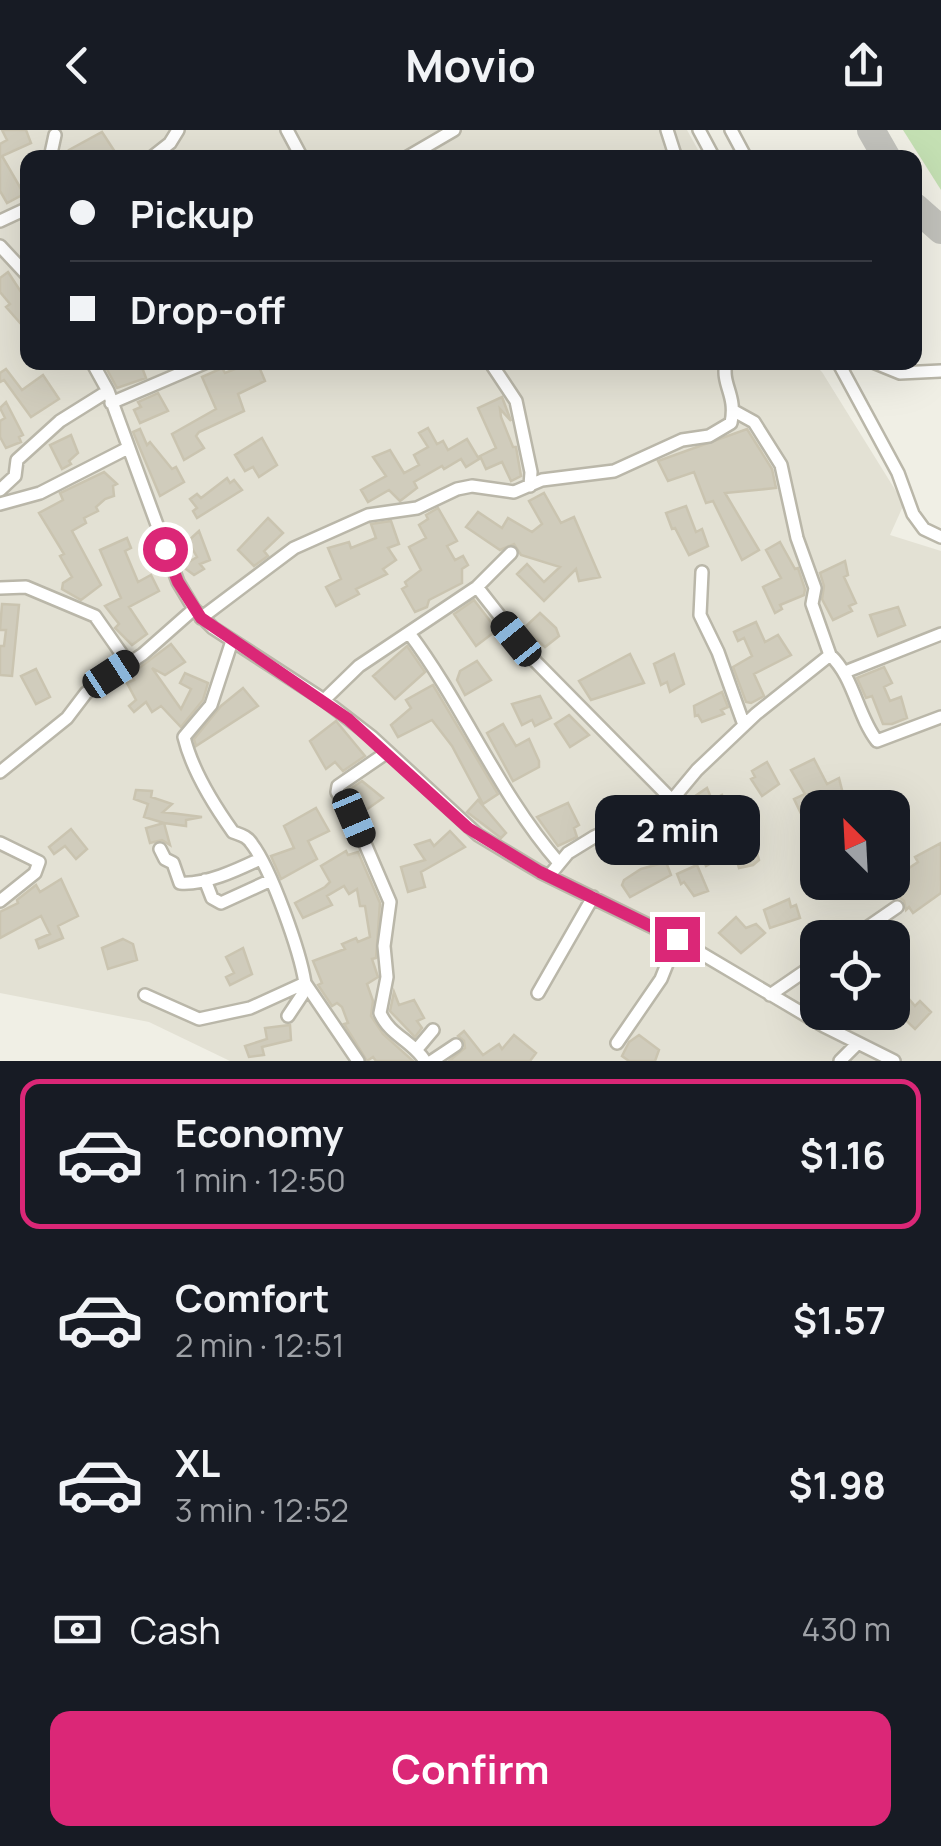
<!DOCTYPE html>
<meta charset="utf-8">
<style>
body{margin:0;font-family:Manrope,sans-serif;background:#20242c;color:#f1f3f6;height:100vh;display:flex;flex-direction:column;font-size:38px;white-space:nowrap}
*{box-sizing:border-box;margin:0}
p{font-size:32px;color:#9ea1a6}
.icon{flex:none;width:55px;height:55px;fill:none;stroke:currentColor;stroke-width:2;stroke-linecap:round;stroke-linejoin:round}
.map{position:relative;height:931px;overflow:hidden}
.sheet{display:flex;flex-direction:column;background:#171b24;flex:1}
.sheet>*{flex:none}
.guide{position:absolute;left:20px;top:20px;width:902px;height:220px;border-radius:20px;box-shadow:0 10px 40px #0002;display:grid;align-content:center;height:220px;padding:0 50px;background:#171b24}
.needle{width:65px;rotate:336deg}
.controls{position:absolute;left:800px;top:660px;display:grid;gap:20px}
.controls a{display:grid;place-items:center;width:110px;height:110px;border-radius:20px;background:#171b24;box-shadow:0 10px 40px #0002;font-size:50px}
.end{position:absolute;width:45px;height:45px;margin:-22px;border:12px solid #db2777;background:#fff;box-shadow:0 0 0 5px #fff}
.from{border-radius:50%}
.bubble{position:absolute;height:70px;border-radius:20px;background:#171b24;box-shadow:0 10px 40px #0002;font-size:32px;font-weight:700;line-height:70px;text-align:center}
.car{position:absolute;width:30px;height:60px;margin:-30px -15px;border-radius:12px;box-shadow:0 0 8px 2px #0007;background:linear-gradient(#222 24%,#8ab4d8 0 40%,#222 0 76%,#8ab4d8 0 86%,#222 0)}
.guide b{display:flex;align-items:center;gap:35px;height:95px;font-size:38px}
.guide b+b{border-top:2px solid #363941}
.guide i{width:25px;height:25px;background:#f1f3f6}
ul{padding:18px 0 0;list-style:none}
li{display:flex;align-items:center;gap:30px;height:150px;margin:0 20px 15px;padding:0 30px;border:5px solid transparent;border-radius:20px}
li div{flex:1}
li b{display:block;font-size:38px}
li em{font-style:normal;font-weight:700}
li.active{border-color:#db2777}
li>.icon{width:90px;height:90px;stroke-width:1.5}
.pay{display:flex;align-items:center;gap:25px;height:110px;padding:0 50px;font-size:38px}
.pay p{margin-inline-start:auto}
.action{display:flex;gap:20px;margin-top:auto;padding:20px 50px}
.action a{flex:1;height:115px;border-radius:20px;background:#db2777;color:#fff;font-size:40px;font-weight:700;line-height:115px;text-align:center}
header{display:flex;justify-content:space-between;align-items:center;height:130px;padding:0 50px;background:#171b24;font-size:45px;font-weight:700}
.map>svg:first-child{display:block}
.residential{fill:#e3e1d4;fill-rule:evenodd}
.green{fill:#c4e0b3}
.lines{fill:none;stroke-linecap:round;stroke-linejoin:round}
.taxiway{stroke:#c2c2bc;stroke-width:28}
.building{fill:#d0ccbc;stroke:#cac4b0;stroke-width:2.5}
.minor-casing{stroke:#bab7a9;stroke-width:16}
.minor{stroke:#fff;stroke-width:11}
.route{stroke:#db2777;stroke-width:12}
</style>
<header><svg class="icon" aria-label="back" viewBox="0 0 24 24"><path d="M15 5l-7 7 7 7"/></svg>Movio<svg class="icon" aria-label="share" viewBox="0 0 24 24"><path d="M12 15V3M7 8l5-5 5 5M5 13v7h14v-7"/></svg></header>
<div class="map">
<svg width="941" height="931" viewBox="0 0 941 931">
<rect width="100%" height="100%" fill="#f0efe5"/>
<!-- residential -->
<path class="residential" d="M0 0H687L702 27 28 28V232L813 233 822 242 904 374 890 405 941 421V931H230L149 892 0 863ZM818 678H892V752H818ZM818 808H892V882H818Z"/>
<!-- green -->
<path class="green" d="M903 0H941V60Z"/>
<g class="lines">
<!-- taxiway -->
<path class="taxiway" d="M871 0 887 28
M915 77 941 100"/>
</g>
<!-- building -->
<path class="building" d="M2 0H26L31 13 2 26 24 64 7 73 0 61V14L7 10Z
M102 2 119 28H73L69 20Z
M8 142 21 162 28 155V202L6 177 10 174 0 162V148Z
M103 232H140L146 248 117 258Z
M238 232H257L265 251 238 264 244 281 199 302 196 306 204 318 184 330 172 304 216 279 202 247 222 238 225 243 240 237Z
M6 239 22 260 43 245 59 269 31 287 4 250 0 252V243Z
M158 263 168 281 140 293 134 280 141 277 138 272Z
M502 267 511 291 500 279 501 287 513 317H516L521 346 511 351 502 332 486 339 480 326 496 318 478 278Z
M6 272 23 305 19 307 21 312 6 318 0 307V291L5 288 0 278Z
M428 298 437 314 443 311 448 320 467 309 479 329 466 337 461 329 444 339 442 336 414 352 417 358 400 371 389 360 368 372 361 360 386 346 373 327 390 320 404 343 419 335 414 325 428 317 419 303Z
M140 299 147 315 150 312 172 339 176 337 184 352 160 366 133 302Z
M747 299 772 339 776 358 725 363 759 420 742 430 713 371 706 373 694 342 668 351 658 331Z
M71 305 78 323 69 331 71 334 62 339 50 315Z
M262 308 277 335 259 347 253 337 245 341 235 325Z
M104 342 117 354 113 356 114 366 105 369 96 377 98 381 84 388 86 393 72 401 101 455 81 470 62 459 63 453 72 447 60 426 64 424 39 383 63 370 60 363Z
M227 348 230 353 234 350 242 360 197 388 193 381 197 378 190 369 197 364 201 368Z
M544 363 561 393 574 387 600 447 579 451 576 439 544 471 517 444 527 434 544 452 560 437 521 425 514 414 500 420 466 397 478 382 502 398 508 388 532 402 542 394 529 371Z
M686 376 696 402 702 399 708 416 689 425 675 398 672 399 666 383Z
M438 378 457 411 447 416 455 430 463 426 468 435 462 439V453L429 470 427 477 415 482 402 459 407 456 405 452 421 440 409 417 426 408 419 395 428 389 426 385Z
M268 388 283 403 264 421 268 426 254 436 238 420Z
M391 391 399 414 388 418 396 430 383 439 387 444 356 459 359 464 336 476 326 457 341 449 328 418 349 412 351 418 376 408 371 394Z
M199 401 210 430 200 434 204 439 194 445 182 436 197 427 188 411Z
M127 408 131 418 125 421 138 452 151 445 159 461 129 477 147 504 132 515 115 498 119 494 105 476 121 468 100 420Z
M780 412 795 439 798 438 805 459 804 465 780 475 782 479 775 483 763 457 781 448 766 420Z
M845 431 848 445 844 447 856 473 849 476 852 481 833 490 822 469 824 456 820 443Z
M474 470 497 500 476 516 454 484Z
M2 474 19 475 12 546 0 545V516H4L6 500H0Z
M898 477 905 495 878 506 870 485Z
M540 483 556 498 559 506 545 517 524 498Z
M756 492 765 512 778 505 791 525 754 544 764 566 751 573 746 572 733 537 752 526 744 508 738 511 734 502Z
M171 514 185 532 165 545 152 538 181 579 191 559 180 553 185 543 208 553 203 570 181 597 161 576 152 582 146 572 134 582 129 576 136 570 127 553 134 550 131 544Z
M407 516 425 542 395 569 373 546Z
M630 524 644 553 591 570 579 551Z
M674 524 684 554 670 562 667 552 661 555 654 534Z
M477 531 491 550 465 565 457 550 460 541Z
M884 537 892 553 884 557 890 571 901 567 907 588 892 594H883L872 566 866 568 857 548Z
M36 539 50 567 36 574 21 546Z
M433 555 498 664 483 674 452 616 432 590 398 607 391 595 411 578 406 570Z
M243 558 258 576 196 616 194 609 221 576Z
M722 562 728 577 721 580 724 584 702 592 698 585 695 586 694 576Z
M540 566 551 588 535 596 532 590 522 595 512 574Z
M569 585 589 605 570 617 555 594Z
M336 591 365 626 343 641 335 632 326 639 310 611Z
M503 594 516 616 529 609 539 631V637L513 651 487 603Z
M814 629 827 654 839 648 843 664 818 678V693L808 698 794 669 805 664 791 640Z
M767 632 779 654 762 666 751 649 755 647 752 641Z
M362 651 383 668 363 682 347 661Z
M707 658 712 670 722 665 728 676 709 685 721 709 727 715 753 708 759 730 753 735 739 738 734 721 706 736 692 703 693 696 699 694 688 671Z
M136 660 152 661 151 667 172 674 163 682 202 687 186 690V696L164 693 170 715 162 710 150 713 146 698 164 693 144 687 148 674 134 669Z
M478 670 506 703 501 708 467 682Z
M568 673 579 695 574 698 577 707 558 716 537 687Z
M316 678 329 701 308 711 317 729 281 749 271 726 294 718 284 696Z
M71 699 87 719 76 729 65 716 54 724 49 717Z
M450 701 465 717 421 742 425 757 408 762 401 737 425 730 415 715 430 710 434 716Z
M941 713V763L913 783 909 777 906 780 904 771 895 764 900 761 895 755 901 751 897 746 918 732 915 727Z
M346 721 348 725 358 722 380 773 376 828 372 829 378 847 367 854 373 871 371 886 383 904 413 931H376L373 927 367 931 344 894 348 893 342 877 337 873 332 876 318 855 322 853 313 831 345 819 342 814 356 808 358 812 370 807 365 776H360L357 759 349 764 344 756 327 766 332 775 303 788 295 773 325 757 330 752 321 736Z
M666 732 671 745 630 767 622 755 624 750 641 739Z
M697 735 708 761 694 766 684 752 681 754 677 744Z
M61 749 78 786 58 796 63 808 39 818 36 810 50 804 41 786 0 808V782L18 773 17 770 36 755 40 762Z
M789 769 791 777 796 775 800 788 770 798 764 780Z
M736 787 746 798 756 794 765 803 741 823 719 803Z
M123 809 133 814 137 830 108 839 102 818Z
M243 818 252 844 230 855 226 847 234 843 226 827Z
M892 849 915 876 920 871 931 882 915 899 892 877Z
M394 862 399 875 414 870 424 888 417 891 422 898 415 907 390 881Z
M290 895 291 910 262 917 264 925 249 927 245 916 267 909 265 898Z
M464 901 483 925 499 914 502 919 514 905 536 923 530 931H449L465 918 464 911 458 906Z
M639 905 659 920 655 931H629L622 926 629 912Z"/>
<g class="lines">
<!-- minor casing -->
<g class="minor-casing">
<path id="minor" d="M287 0 302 28
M667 0 676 28
M699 0 714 28
M731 0 746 28
M50 28 55 5
M151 28 170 13 178 0
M406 28 454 0
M0 91 28 78
M0 116 28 146
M92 232 108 261 178 452 194 479 213 498 324 570 372 607 478 705 540 742 677 809 824 896 894 931
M490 232 516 271 531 342 530 356
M838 232 898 343 913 384 924 399 941 407
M873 232 900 243 941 241
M111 273 207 232
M734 281 754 292 781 335 797 408 815 458 812 474 830 525
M0 360 15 346 17 330 60 291 108 261
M0 374 40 363 126 319
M702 442 700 485 718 522 744 595
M477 457 536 532 672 670
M0 458 26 457 95 486 128 533
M201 488 294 418 368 385 417 378 457 359 472 356 514 362 542 350 614 341 682 310 709 306 731 293C737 264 721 256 726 232
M409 503C464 576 498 663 559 733
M232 511 211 575 184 607C192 640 213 674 233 702 241 705 247 706 252 714 271 739 300 821 305 853L302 865 288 886
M845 542 941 504
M324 570 359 536 477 457 511 423
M386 623 338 656 337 662 354 688 390 772 384 816 387 847 380 883C390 906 412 910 425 931
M0 642 67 588 86 563 143 524 194 479
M0 713 39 732 35 743 0 771
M160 719 165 729 173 733 180 753C205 755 237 740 260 729
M549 746 568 723 594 707 672 670 697 640 756 584 830 525C854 547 857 585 877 611L941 587
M205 750 212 768 221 773 269 751
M852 808 897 777
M538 863 593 767
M145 865 199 889 250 878 305 853 358 931
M770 865 818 832
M617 913 661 849 677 809
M417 919 433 900
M432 931 456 915
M840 931 858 913"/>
</g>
<!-- minor -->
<use href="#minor" class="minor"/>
</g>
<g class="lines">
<!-- route -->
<path class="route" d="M165 419 178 452 201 488 348 589 468 698 540 742 677 809"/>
</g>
</svg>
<div class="controls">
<a><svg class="needle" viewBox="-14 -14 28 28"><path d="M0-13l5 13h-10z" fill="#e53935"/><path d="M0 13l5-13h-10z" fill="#9ea1a6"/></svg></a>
<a><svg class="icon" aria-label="locate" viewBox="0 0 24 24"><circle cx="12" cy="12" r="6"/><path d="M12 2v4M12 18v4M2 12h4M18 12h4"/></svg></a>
</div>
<i class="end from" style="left:165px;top:419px"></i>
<i class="end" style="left:677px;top:809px"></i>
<div class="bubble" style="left:595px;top:665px;width:165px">2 min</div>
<i class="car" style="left:516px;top:509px;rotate:321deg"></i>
<i class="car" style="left:111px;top:544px;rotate:57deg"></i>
<i class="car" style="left:354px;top:688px;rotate:157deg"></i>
<div class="guide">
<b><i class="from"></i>Pickup</b>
<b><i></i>Drop-off</b>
</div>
</div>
<section class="sheet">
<ul>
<li class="active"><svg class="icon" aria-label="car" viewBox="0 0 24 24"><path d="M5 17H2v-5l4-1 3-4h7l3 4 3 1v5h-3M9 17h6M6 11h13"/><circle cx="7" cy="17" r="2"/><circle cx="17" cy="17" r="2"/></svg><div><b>Economy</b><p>1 min · 12:50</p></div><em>$1.16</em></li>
<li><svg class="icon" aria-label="car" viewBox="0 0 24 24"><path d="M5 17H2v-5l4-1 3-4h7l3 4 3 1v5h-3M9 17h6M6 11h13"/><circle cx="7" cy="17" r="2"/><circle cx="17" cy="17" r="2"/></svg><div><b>Comfort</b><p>2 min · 12:51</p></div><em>$1.57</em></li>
<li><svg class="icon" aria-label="car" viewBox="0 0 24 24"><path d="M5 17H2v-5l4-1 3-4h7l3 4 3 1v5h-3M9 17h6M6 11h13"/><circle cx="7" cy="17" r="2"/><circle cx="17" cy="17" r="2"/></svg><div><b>XL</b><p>3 min · 12:52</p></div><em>$1.98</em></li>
</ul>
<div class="pay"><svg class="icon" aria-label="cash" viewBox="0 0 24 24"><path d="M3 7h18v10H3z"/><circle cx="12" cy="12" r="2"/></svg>Cash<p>430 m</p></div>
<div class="action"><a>Confirm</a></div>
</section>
